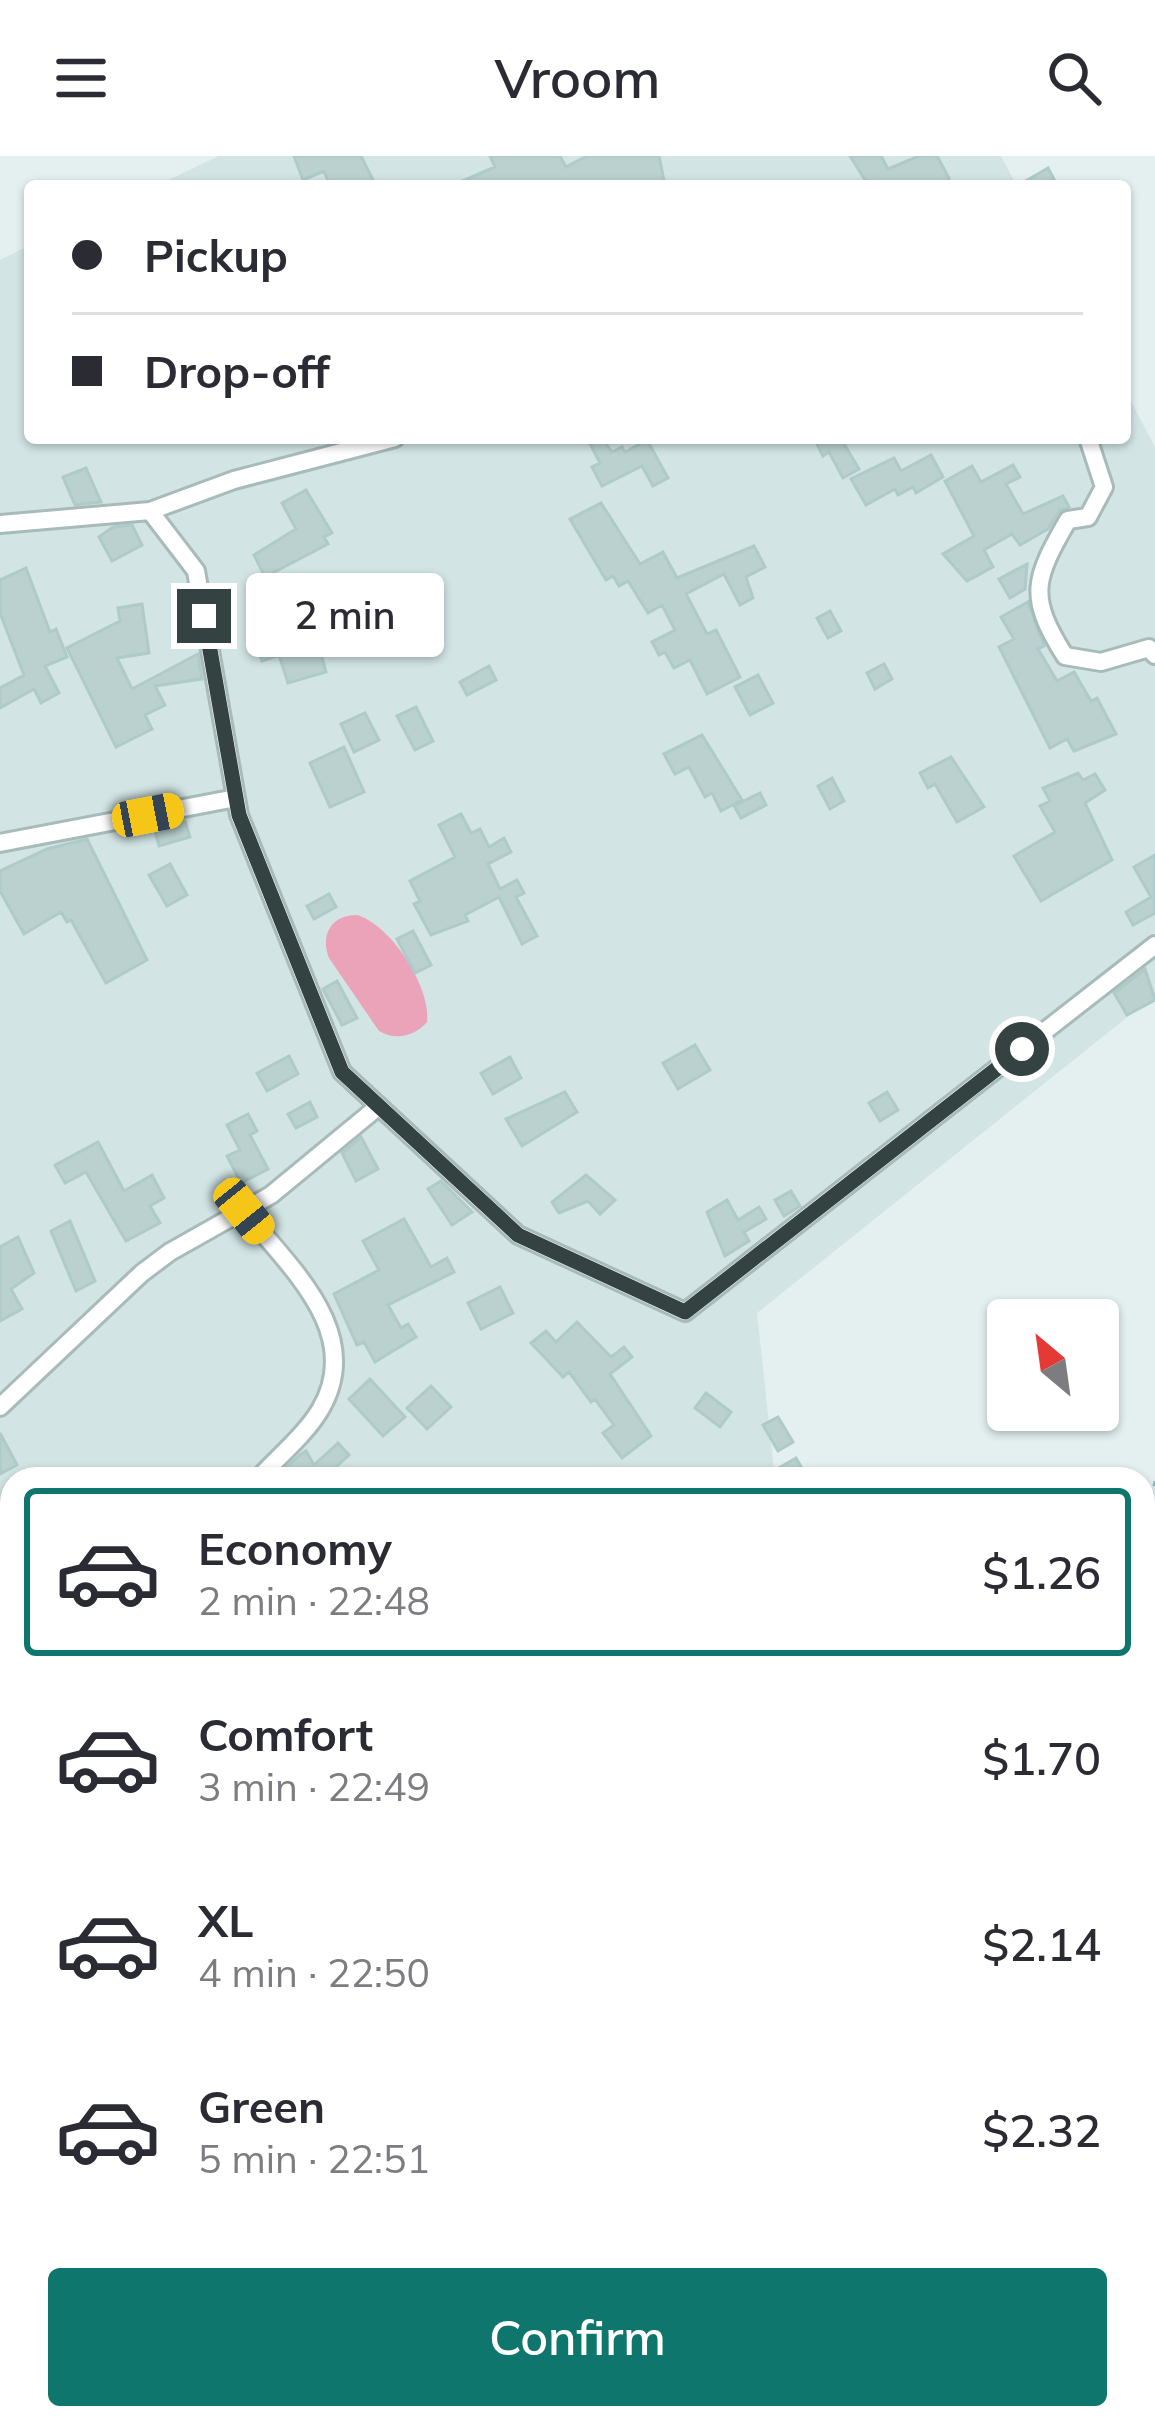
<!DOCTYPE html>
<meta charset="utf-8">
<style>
body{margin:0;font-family:Mulish,sans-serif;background:#f7f7f7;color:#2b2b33;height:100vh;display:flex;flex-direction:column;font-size:45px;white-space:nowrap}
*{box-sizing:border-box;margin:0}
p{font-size:39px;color:#7c7c81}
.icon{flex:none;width:66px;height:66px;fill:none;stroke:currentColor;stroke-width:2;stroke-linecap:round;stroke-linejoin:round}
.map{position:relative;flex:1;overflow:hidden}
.sheet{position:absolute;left:0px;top:1311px;width:1155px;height:963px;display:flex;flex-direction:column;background:#fff;border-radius:36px 36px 0 0;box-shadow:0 3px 9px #0004}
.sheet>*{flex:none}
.hud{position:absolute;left:24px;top:24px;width:1107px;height:264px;border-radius:12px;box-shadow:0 3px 9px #0004;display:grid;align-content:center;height:264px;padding:0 48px;background:#fff}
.needle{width:78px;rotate:331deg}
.controls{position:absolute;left:987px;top:1143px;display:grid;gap:24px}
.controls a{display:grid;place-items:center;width:132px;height:132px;border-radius:12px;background:#fff;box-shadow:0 3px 9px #0004;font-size:60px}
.end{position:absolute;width:54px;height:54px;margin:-27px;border:15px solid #344241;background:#fff;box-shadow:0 0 0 6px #fff}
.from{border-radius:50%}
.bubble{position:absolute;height:84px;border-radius:12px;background:#fff;box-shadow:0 3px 9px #0004;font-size:39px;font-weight:600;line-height:84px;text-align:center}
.car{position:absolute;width:36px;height:72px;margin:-36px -18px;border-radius:15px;box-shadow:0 0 9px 3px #0007;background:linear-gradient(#f5c518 24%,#345 0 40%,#f5c518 0 76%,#345 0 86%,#f5c518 0)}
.hud b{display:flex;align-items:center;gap:42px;height:114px;font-size:45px}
.hud b+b{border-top:3px solid #e1e1e2}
.hud i{width:30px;height:30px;background:#2b2b33}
ul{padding:21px 0 0;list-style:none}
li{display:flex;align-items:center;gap:36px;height:168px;margin:0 24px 18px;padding:0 24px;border:6px solid transparent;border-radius:12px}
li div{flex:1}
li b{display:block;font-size:45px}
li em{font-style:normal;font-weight:600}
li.active{border-color:#0f766e}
li>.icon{width:108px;height:108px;stroke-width:1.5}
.action{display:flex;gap:24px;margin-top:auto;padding:24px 48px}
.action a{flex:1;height:138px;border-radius:12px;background:#0f766e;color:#fff;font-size:48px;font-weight:600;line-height:138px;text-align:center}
header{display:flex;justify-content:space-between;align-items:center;height:156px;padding:0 48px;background:#fff;font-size:54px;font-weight:600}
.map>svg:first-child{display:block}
.residential{fill:#d2e4e4}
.water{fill:#eaa3b8}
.building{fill:#bad1cf;stroke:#aecbc9;stroke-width:3}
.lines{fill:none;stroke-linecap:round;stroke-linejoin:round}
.minor-casing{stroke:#a7bbba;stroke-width:22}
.path{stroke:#99bcba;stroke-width:3;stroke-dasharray:6 6;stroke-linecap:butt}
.minor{stroke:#fff;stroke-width:16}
.route{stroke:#344241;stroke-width:15}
</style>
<header><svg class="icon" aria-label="menu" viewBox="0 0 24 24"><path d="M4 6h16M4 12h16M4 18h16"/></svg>Vroom<svg class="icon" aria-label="search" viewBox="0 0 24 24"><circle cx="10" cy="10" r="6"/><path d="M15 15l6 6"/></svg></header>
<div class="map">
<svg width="1155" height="2272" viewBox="0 0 1155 2272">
<rect width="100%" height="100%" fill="#e4f0f0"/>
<!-- residential -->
<path class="residential" d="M219 0H1001L1017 30H156Z
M30 89V282H1125V234L1155 291V839L757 1157 775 1323H12V2262H32L14 2272H0V104Z
M212 2262H386L396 2272H223Z"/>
<!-- water -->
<path class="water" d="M357 759C391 769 431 831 427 866 415 880 396 885 379 875L329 802C320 779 331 759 357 759Z"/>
<!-- building -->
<path class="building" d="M294 0H361L376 30H330L324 15 303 24Z
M490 0H560L566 11 587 0H659L665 30H451L495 11Z
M850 0H881L888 13 919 0H937L949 22 946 30H869Z
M1048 12 1055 25 1017 30Z
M587 282H602L612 296 622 291 625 296 647 284 668 322 653 330 642 310 602 330 592 311 600 307Z
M821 282H854L844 288 859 313 843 322 829 296 823 300 816 286Z
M931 299 943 321 916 337 913 331 898 339 895 333 866 349 851 323 894 302 901 315Z
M1013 309 1020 321 1006 328 1023 358 1063 340 1069 351 1060 354 1048 373 1020 389 1012 378 984 394 993 411 967 425 943 398 974 380 945 325 972 310 981 326Z
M86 312 101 346 75 349 63 321Z
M306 334 332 377 324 381 328 388 265 421 254 399 296 373 282 347Z
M601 347 640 408 663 396 677 422 754 390 765 411 746 421 753 442 740 449 724 418 686 438 707 478 716 474 740 521 707 538 690 504 674 512 665 496 659 499 652 486 675 474 662 449 648 457 628 425 619 430 613 420 606 424 570 363Z
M132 369 142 389 112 405 99 381 113 371Z
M1027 408 1025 433 1010 442 999 423Z
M26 412 50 476 56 473 67 501 45 510 59 537 41 547 34 533 0 552V532L24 519 0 457V424Z
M284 438 300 473 313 469 326 516 288 527 279 499 262 505 257 492 281 482 267 446Z
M1028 446 1044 490 1038 493 1057 525 1074 516 1091 545 1097 542 1116 578 1074 595 1067 583 1050 592 999 491 1014 483 1001 461Z
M142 448 149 497 117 502 132 533 198 498 202 523 155 530 165 549 145 559 152 573 116 591 67 492 120 465 118 452Z
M830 455 841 475 828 482 817 462Z
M884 508 892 523 875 533 867 517Z
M489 510 496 524 467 539 460 526Z
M758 519 773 547 750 559 735 531Z
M416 551 433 585 415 594 397 560Z
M365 557 379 584 354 596 341 568Z
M702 579 742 644 721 655 712 637 705 641 689 611 675 618 664 598Z
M344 591 364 636 330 651 310 607Z
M951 601 984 651 957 666 935 628 928 632 920 617Z
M1078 617 1083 624 1095 618 1105 634 1085 647 1112 704 1041 745 1014 700 1055 676 1040 650 1050 645 1043 632Z
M832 622 844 645 830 653 818 630Z
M760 637 766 649 741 662 734 650Z
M461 658 471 677 480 673 489 691 504 682 511 696 488 708 500 733 517 724 524 737 516 741 537 780 522 788 499 741 465 759 468 765 431 779 414 748 420 745 410 725 455 701 439 669Z
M185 665 190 681 159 690 154 671Z
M87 683 147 804 106 827 71 764 67 766 61 756 24 778 0 735V715L47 693Z
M1155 699V757L1133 769 1126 756 1151 741 1134 711Z
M170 708 187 739 167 750 149 719Z
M329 738 336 751 314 763 307 750Z
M413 775 431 809 415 817 397 783Z
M1145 813 1155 844 1127 859 1114 837Z
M337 825 357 862 342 869 323 833Z
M695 889 710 914 678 933 663 907Z
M289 900 298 918 267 935 257 917Z
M510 901 521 922 493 938 481 917Z
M565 936 577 956 522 990 506 963Z
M887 936 898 954 880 965 869 947Z
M310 946 317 961 296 972 288 958Z
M248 958 257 975 250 979 268 1013 241 1027 227 1000 240 994 227 969Z
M361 981 378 1013 356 1025 342 997Z
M98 986 124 1035 152 1019 164 1042 150 1050 160 1067 126 1085 86 1016 65 1027 55 1009Z
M586 1019 615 1044 600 1058 588 1045 559 1057 552 1046Z
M441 1025 472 1056 452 1069 428 1033Z
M791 1035 800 1050 784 1060 775 1044Z
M727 1044 738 1064 759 1051 766 1063 744 1076 749 1085 725 1100 707 1056Z
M404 1063 431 1111 447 1102 454 1116 388 1149 401 1172 408 1168 416 1181 375 1206 364 1186 357 1189 334 1138 379 1114 363 1085Z
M70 1065 95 1125 76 1135 51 1075Z
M18 1081 34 1117 11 1133 22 1153 0 1165V1091Z
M500 1131 513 1157 481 1173 468 1147Z
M577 1166 611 1201 624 1191 632 1201 610 1218 651 1280 622 1302 603 1277 614 1269 595 1243 591 1246 569 1216 563 1221 531 1187 546 1175 556 1186Z
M370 1223 405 1261 383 1280 349 1243Z
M431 1230 451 1251 427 1273 407 1252Z
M706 1237 731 1256 720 1271 695 1252Z
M778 1261 793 1286 778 1295 763 1269Z
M0 1277 17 1309 0 1318Z
M338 1287 349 1299 323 1323H299L302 1315 292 1320 287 1311 300 1299 306 1295 314 1309Z
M796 1302 808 1323H760Z"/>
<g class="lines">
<!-- minor casing -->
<g class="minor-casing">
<path id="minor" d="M1088 282 1104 331 1088 361 1068 364C1034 423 1027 440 1065 500L1101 506 1149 492 1155 499
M150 355 234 324 395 282
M0 368 150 355 196 415 239 659 342 916 518 1079 685 1156 1155 789
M0 687 236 642
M244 1055C289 1111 366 1177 320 1254 305 1279 277 1302 258 1323
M0 1251 142 1117 170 1096 271 1039 379 950
M0 1713 12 1706"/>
</g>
<!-- path -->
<path class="path" d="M1143 1377 1155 1325"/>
<!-- minor -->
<use href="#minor" class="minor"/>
</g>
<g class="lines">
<!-- route -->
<path class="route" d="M204 460 239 659 342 916 518 1079 685 1156 1022 893"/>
</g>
</svg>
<div class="controls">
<a><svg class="needle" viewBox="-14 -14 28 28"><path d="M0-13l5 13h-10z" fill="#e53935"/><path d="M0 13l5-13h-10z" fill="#7c7c81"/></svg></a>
</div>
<i class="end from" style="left:1022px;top:893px"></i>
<i class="end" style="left:204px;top:460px"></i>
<div class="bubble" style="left:246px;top:417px;width:198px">2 min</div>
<i class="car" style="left:148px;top:659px;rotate:79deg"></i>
<i class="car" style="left:244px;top:1055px;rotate:141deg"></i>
<div class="hud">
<b><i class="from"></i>Pickup</b>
<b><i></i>Drop-off</b>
</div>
<section class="sheet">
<ul>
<li class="active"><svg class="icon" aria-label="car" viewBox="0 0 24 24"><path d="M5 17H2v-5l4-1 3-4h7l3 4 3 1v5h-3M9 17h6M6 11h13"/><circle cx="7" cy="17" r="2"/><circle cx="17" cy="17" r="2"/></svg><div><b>Economy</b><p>2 min · 22:48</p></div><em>$1.26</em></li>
<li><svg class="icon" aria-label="car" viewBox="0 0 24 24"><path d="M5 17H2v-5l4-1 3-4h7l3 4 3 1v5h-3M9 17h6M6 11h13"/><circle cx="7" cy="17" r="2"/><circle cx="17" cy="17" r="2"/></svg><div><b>Comfort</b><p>3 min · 22:49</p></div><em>$1.70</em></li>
<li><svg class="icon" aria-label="car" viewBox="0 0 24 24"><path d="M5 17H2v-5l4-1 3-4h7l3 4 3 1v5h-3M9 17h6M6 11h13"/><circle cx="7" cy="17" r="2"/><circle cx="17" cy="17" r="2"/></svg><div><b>XL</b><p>4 min · 22:50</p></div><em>$2.14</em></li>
<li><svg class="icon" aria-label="car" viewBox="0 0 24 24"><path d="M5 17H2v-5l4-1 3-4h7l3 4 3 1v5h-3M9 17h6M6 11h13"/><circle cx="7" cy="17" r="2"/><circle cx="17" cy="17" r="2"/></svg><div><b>Green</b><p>5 min · 22:51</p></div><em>$2.32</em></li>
</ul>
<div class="action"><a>Confirm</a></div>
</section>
</div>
